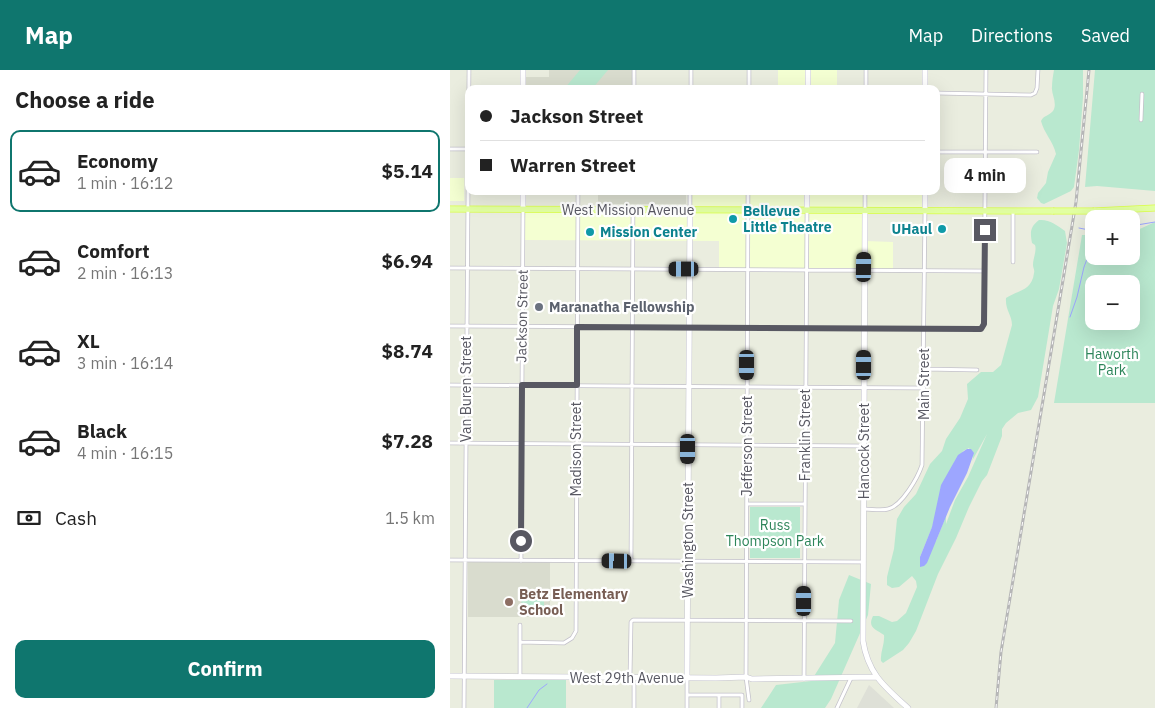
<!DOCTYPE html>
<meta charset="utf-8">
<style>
body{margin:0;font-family:"IBM Plex Sans",sans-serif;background:#f6f6f6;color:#222;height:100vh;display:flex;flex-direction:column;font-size:19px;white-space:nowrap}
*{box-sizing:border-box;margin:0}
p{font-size:16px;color:#767676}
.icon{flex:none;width:28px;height:28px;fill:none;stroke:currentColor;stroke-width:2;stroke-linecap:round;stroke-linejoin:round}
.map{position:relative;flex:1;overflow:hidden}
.details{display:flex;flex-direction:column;background:#fff;width:450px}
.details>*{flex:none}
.guide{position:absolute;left:15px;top:15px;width:475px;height:110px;border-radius:10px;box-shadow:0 5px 20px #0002;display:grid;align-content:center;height:110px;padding:0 15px;background:#fff}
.controls{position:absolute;left:635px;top:140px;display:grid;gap:10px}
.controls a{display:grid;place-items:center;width:55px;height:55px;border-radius:10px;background:#fff;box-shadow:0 5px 20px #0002;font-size:25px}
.end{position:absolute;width:22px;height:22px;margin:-11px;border:6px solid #585862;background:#fff;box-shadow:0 0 0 2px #fff}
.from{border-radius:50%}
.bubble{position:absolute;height:35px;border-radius:10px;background:#fff;box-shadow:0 5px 20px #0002;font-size:16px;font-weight:700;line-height:35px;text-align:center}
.car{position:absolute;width:15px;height:30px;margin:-15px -8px;border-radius:6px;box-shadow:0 0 4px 1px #0007;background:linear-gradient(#222 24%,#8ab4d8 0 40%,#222 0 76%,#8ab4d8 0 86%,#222 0)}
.guide b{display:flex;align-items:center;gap:18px;height:48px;font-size:19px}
.guide b+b{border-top:1px solid #e0e0e0}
.guide i{width:12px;height:12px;background:#222}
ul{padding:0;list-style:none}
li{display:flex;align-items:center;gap:15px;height:82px;margin:0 10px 8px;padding:0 5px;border:2px solid transparent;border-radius:10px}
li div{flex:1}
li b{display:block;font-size:19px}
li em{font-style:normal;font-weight:700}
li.selected{border-color:#0f766e}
li>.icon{width:45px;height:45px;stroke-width:1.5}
h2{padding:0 15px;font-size:22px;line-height:60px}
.pay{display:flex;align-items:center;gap:12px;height:55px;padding:0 15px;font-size:19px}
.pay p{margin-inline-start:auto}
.primary-button{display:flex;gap:10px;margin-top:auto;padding:10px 15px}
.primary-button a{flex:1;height:58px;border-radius:10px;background:#0f766e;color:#fff;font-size:20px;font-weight:700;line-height:58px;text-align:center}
header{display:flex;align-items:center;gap:30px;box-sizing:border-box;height:70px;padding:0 25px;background:#0f766e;color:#fff}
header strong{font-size:24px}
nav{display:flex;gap:28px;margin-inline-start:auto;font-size:18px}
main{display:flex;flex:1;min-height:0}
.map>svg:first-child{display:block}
.commercial{fill:#f4ffd2}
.industrial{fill:#dee0d7}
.education{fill:#d9dcce}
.green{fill:#b9e8cf;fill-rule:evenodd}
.water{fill:#9da6ff}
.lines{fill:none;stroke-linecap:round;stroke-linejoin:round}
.stream{stroke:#9da6ff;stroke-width:1}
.street-casing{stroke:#c3c1ca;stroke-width:4.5}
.secondary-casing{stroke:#c4c3ce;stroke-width:6}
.primary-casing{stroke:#dbfe48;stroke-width:7}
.street{stroke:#fff;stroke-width:3}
.secondary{stroke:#fff;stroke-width:5}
.primary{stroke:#e2ffa2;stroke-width:5.5}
.rail-casing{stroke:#b6b6b7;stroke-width:3}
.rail{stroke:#fff;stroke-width:1;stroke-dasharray:4;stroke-linecap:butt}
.primary-bridge-casing{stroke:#dbfe48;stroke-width:7;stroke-linecap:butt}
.primary-bridge{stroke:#e2ffa2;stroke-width:5.5}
.route{stroke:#585862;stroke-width:6}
.culture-dot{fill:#0f9aa8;stroke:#fff;stroke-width:2}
.worship-dot{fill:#6b7280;stroke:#fff;stroke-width:2}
.education-dot{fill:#8d6e63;stroke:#fff;stroke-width:2}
.labels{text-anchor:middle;stroke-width:4.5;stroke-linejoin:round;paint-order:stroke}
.street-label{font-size:14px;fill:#585862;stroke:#fff}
.culture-label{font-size:14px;font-weight:bold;fill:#0d838f;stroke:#fff;text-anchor:start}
.worship-label{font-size:14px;font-weight:bold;fill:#5b616d;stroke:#fff;text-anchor:start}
.park-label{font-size:14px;fill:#2d855a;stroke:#fff}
.education-label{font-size:14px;font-weight:bold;fill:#785e54;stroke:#fff;text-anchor:start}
</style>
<header>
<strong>Map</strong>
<nav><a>Map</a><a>Directions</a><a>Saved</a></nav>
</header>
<main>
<section class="details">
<h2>Choose a ride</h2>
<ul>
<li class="selected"><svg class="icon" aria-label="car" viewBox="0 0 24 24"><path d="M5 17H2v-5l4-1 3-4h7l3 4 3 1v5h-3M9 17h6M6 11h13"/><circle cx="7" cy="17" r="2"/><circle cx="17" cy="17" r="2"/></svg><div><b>Economy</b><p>1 min · 16:12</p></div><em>$5.14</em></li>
<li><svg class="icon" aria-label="car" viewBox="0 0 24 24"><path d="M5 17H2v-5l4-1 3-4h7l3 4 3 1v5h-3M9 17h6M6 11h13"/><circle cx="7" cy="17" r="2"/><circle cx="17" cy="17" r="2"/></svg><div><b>Comfort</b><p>2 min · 16:13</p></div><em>$6.94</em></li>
<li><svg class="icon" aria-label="car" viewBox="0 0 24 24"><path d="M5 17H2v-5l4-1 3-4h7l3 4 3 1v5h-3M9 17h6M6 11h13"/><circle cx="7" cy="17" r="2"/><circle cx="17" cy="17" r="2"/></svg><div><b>XL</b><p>3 min · 16:14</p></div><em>$8.74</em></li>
<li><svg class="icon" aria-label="car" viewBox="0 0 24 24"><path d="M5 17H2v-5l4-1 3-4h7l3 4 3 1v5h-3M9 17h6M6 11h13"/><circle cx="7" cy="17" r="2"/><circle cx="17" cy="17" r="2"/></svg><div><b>Black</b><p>4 min · 16:15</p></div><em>$7.28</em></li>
</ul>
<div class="pay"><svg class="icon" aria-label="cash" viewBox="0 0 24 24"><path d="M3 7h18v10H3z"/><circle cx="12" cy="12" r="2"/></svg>Cash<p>1.5 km</p></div>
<div class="primary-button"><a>Confirm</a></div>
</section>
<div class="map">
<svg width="705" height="638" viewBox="0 0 705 638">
<rect width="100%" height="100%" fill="#eaeddf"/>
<!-- commercial -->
<path class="commercial" d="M328 0H387V19H328Z
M0 108H14V131H0Z
M240 121H475V141H415V171L443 172V201L269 200V171L73 170 75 142 240 140Z"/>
<!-- industrial -->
<path class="industrial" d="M419 615 444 638H407Z"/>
<!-- education -->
<path class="education" d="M99 0H182V19H76V7H99Z
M148 121H236V134H148Z
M18 490 100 491V547H18Z"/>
<!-- green -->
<path class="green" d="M130 0H158L142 19H114Z
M604 0H633V27L629 80 624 117 621 121 594 134 591 133 587 128 588 123 596 113 598 102 606 84C603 71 594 63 591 51 594 45 599 46 603 41 608 33 601 24 602 17 602 11 603 6 604 0Z
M645 0H705V121L647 116 635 117Z
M589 150C599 149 607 155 615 161L617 173 609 219 603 236 588 327 581 340 568 343 556 353 552 359V366L537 405 532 411 519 437 506 468 488 504 466 561 459 573 453 580 433 593 431 591C430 582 435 574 434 565 426 559 417 558 423 546H429L442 552 447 551 456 543 467 517 466 511 462 506 449 517 442 518 437 515V507L444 479 447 449 454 437 466 424 480 394 492 381 496 369 510 348 518 329 517 314 531 302H543L551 295 562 255C562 245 555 240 556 228 568 220 582 221 584 203 585 200 583 198 583 195 583 188 587 181 585 175L582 173C580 162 580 157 589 150ZM537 364 518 407 505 430 496 454V446L486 471 470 487 513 381 519 378 523 388 522 391Z
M705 152V333H604L632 165H644V186H681V163ZM644 214H681V251H644Z
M300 437H350V488H300Z
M399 505 421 514 418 545 381 629 375 638H311L326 615 361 611 385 573 389 530Z
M72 526 94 527V538H71Z
M44 610H116V638H44Z"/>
<!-- water -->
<path class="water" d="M517 379H521L524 383 517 403 500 437 477 493 474 496 470 497V487L482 457 491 415 508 385Z"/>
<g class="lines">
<!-- stream -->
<path class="stream" d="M681 156 705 152
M629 158 644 161
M643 176 644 175
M620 247 627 227 634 197 640 181
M77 638 89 620 97 614"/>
<!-- street casing -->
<g class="street-casing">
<path id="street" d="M184 19V0
M241 19V0
M299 19V0
M416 19V0
M486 23 581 25 585 23 587 18 588 0
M691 50 692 24
M0 79H18
M486 82H587
M298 121 296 607 299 630
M240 140V121
M415 141V121
M563 142V192
M0 198 534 201
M0 256 531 259 534 254 536 0
M474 299 527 300
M0 315 474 318
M0 373 413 376
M297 434H355
M414 439C422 439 431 441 438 439 452 436 468 407 472 395L475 141
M0 490 413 492
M71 491 73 140
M181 491 183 140
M70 572 114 573 122 568 126 561 128 121
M70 607V555
M180 607 181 552 183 550 401 551
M237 609V638
M354 609 357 141
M237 625H292V638
M14 638 19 0
M184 638V607
M269 638V625
M387 638 401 608"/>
</g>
<!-- secondary casing -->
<g class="secondary-casing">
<path id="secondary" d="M358 0V19
M73 19V0
M475 19V0
M73 121V139
M357 140V121
M415 141 413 571C418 604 435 617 458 638
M475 141V121
M0 606 266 608 296 607 302 609 426 607
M237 608 240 140"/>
</g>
<!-- primary casing -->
<g class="primary-casing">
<path id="primary" d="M0 139 603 141
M644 141 705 138"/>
</g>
<!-- street -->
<use href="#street" class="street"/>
<!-- secondary -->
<use href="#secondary" class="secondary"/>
<!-- primary -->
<use href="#primary" class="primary"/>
<!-- rail casing -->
<g class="rail-casing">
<path id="rail" d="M546 638 551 582 626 132 639 0"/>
</g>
<!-- rail -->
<use href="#rail" class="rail"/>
<!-- primary-bridge casing -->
<g class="primary-bridge-casing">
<path id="primary-bridge" d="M603 141H644"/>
</g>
<!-- primary-bridge -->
<use href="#primary-bridge" class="primary-bridge"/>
</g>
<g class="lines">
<!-- route -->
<path class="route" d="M71 471 72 315H127V257L531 259 534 254 535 160"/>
</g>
<!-- markers -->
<g class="culture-dot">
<circle cx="283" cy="149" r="5"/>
<circle cx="492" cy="159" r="5"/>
<circle cx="140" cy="162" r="5"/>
</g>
<circle class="worship-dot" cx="89" cy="237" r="5"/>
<circle class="education-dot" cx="59" cy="532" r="5"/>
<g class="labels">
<!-- street labels -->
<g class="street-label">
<text x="178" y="145">West Mission Avenue</text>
<text transform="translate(72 246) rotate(-89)" y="5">Jackson Street</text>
<text transform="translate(474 314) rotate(-90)" y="5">Main Street</text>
<text transform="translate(16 319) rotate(-90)" y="5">Van Buren Street</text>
<text transform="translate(355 365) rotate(-90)" y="5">Franklin Street</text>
<text transform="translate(297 376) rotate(-90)" y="5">Jefferson Street</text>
<text transform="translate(126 379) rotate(-90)" y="5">Madison Street</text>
<text transform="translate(414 381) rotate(-90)" y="5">Hancock Street</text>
<text transform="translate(238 470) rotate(-90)" y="5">Washington Street</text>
<text x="177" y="613">West 29th Avenue</text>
</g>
<!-- culture labels -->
<g class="culture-label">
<text x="293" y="146">Bellevue<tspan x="293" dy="16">Little Theatre</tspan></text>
<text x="482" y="164" text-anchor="end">UHaul</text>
<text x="150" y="167">Mission Center</text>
</g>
<!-- worship labels -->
<g class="worship-label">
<text x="99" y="242">Maranatha Fellowship</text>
</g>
<!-- park labels -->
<g class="park-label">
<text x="662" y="289">Haworth<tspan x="662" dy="16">Park</tspan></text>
<text x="325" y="460">Russ<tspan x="325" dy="16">Thompson Park</tspan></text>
</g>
<!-- education labels -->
<g class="education-label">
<text x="69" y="529">Betz Elementary<tspan x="69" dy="16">School</tspan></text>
</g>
</g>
</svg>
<div class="controls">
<a>+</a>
<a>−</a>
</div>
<i class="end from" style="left:71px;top:471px"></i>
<i class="end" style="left:535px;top:160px"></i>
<div class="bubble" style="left:494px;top:88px;width:82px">4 min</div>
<i class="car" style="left:414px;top:197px;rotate:1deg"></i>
<i class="car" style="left:234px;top:199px;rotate:270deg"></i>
<i class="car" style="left:297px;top:295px;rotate:180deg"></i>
<i class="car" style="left:414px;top:295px;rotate:0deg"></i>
<i class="car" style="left:238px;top:379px;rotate:180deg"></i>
<i class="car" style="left:167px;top:491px;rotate:271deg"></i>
<i class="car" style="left:354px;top:531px;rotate:0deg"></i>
<div class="guide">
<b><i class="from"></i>Jackson Street</b>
<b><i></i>Warren Street</b>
</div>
</div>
</main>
